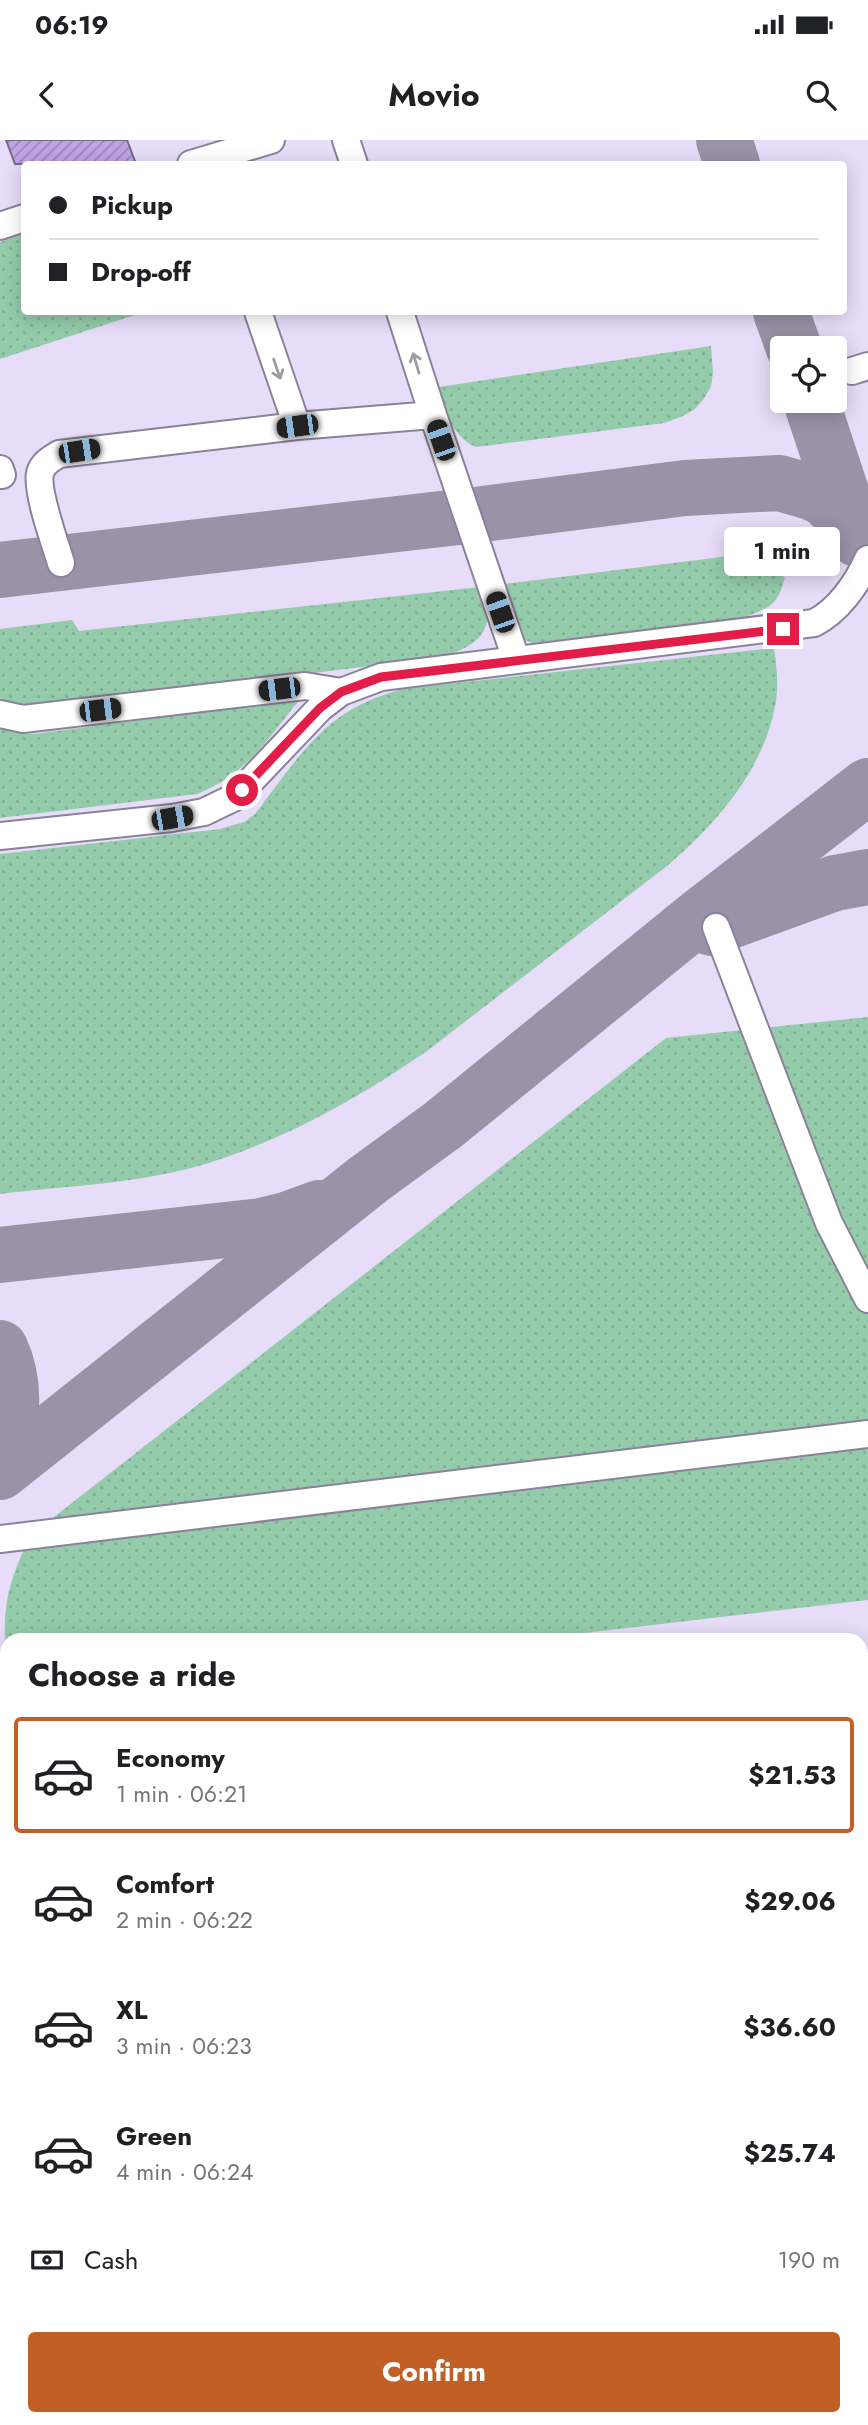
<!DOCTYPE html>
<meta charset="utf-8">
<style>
body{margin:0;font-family:Jost,sans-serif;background:#f6f6f6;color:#202124;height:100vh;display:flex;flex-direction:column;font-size:26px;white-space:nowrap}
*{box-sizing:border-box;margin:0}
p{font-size:23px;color:#757577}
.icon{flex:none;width:38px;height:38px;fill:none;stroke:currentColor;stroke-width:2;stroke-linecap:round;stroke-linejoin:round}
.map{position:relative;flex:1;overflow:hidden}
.details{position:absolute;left:0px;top:1493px;width:868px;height:793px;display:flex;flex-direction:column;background:#fff;border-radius:21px 21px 0 0;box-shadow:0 4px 18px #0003}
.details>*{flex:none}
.top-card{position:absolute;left:21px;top:21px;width:826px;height:154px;border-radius:7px;box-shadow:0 4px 18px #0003;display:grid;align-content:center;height:154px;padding:0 28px;background:#fff}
.fabs{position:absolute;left:770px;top:196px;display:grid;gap:14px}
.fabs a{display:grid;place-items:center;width:77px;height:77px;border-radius:7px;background:#fff;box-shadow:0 4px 18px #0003;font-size:35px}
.end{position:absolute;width:32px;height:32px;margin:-16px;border:9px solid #e11d48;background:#fff;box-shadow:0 0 0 4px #fff}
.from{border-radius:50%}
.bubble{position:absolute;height:49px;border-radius:7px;background:#fff;box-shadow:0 4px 18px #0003;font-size:23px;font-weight:700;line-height:49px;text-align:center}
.car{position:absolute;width:21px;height:42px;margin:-21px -10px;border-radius:9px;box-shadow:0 0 5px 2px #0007;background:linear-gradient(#222 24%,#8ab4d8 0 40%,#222 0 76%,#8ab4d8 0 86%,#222 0)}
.top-card b{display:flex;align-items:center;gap:24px;height:66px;font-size:26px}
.top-card b+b{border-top:2px solid #e0e0e0}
.top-card i{width:18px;height:18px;background:#202124}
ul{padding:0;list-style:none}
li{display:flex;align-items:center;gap:21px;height:116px;margin:0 14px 10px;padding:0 14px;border:4px solid transparent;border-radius:7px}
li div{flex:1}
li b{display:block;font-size:26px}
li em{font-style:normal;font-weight:700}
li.current{border-color:#c15f24}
li>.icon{width:63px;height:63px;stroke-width:1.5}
h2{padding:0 28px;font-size:32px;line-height:84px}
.pay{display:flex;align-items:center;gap:18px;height:77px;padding:0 28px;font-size:26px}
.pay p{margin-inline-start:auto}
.button{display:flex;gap:14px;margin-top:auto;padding:14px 28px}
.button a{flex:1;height:80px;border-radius:7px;background:#c15f24;color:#fff;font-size:28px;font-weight:700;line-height:80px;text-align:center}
.status{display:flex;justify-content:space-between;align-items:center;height:49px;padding:0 35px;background:#fff;direction:ltr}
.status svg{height:19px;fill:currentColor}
header{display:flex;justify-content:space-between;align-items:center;height:91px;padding:0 28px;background:#fff;font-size:32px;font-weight:700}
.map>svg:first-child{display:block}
.grass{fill:url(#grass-dots)}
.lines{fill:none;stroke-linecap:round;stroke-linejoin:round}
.taxiway{stroke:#9a92a7;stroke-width:56}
.runway{stroke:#9a92a7;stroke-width:140}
.building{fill:url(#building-hatch);stroke:#746a82;stroke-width:2}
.minor-casing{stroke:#8b819a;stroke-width:30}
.minor{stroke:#fff;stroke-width:26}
.oneway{stroke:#9e9ca0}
.route{stroke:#e11d48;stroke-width:9}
</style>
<div class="status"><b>06:19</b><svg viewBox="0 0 49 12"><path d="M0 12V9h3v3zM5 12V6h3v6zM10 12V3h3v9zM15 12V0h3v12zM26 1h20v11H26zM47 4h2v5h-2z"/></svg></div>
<header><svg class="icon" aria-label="back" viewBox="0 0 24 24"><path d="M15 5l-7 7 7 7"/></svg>Movio<svg class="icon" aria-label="search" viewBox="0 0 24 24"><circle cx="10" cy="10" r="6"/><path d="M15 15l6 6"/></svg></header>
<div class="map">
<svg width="868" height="2285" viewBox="0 0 868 2285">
<defs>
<pattern id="grass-dots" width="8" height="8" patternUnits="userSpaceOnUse" patternTransform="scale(1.75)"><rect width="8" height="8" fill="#94ccab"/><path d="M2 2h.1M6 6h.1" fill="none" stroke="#80af93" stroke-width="1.8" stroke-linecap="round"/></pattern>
<pattern id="building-hatch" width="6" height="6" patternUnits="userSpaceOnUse" patternTransform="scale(1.75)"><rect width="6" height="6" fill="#c0a5e6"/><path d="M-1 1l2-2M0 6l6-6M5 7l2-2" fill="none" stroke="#9c86bb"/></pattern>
</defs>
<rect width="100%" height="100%" fill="#e8ddf9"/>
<!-- grass -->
<path class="grass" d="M24 94V172H144L0 219V102Z
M711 206 713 233 711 246 705 257 695 269 681 277 664 283 476 307C451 296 446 271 439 247Z
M738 415 772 425 785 438C782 446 780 456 774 462 748 490 585 502 542 507L518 497 503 444Z
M480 447C482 455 487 465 487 474 489 500 463 510 443 517L55 565 24 567 0 561V489L72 480 79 491Z
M774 508C777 527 779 548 775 567 762 632 716 684 667 726L427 911C356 960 279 1003 195 1027 132 1044 64 1046 0 1054V714L220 689 244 682 255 674C279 643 306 602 337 579 357 564 379 556 402 549Z
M300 559C267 600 247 634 197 654L0 678V587L16 593 34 594Z
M868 877V1460L524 1500H7V1516C0 1469 10 1437 31 1395L666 898Z
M868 1691V1834L861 1835V1692Z
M7 1802V2087L0 2088V1803Z
M868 1858V2285H0V2113H7V2278H861V1859Z"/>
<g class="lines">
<!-- taxiway -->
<path class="taxiway" d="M724 0 732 24
M781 172 794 208
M811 261 853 388
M0 430 467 376 685 348 779 343 811 352 824 358 845 378 857 399
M711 788 835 743 868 737
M0 1115 261 1086 286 1080 319 1068
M0 1208C16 1242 14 1279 0 1313
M0 1332 369 1039 443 985 699 777 868 646
M0 1684H3"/>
<!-- runway -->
<path class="runway" d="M861 1586 868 1585
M0 1685 7 1684"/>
</g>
<!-- building -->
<path class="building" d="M6 0H127L136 24H15Z"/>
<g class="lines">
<!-- minor casing -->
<g class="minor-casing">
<path id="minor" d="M346 0 354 24
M191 24 271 0
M0 86 24 78
M258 172 297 286
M400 172 433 275
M852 231 868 226
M0 329 2 335
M61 423C55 403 36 351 40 333 43 323 51 319 59 314L297 286 433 275 516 519
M0 574 23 579 305 546 341 552
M0 696 172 678 204 672 233 658 242 650 320 568 341 552 381 537 814 483C838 471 857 444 868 419
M716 787 829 1083 868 1159
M0 1399 868 1294
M861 1849 868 1848
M0 2096H7"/>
</g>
<!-- minor -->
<use href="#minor" class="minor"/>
</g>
<!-- one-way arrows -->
<defs><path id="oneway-shaft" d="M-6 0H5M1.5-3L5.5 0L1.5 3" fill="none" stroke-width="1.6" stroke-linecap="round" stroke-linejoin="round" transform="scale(1.75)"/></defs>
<g class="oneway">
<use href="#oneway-shaft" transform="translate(416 223) rotate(-107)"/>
<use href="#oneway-shaft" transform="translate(277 229) rotate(71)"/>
</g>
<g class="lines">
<!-- route -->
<path class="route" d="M242 650 320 568 341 552 381 537 783 489"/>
</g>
</svg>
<div class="fabs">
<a><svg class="icon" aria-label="locate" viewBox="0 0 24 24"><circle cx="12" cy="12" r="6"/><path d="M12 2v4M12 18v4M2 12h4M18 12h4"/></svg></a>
</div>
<i class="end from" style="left:242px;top:650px"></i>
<i class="end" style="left:783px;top:489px"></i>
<div class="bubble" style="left:724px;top:387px;width:116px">1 min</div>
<i class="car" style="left:297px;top:286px;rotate:262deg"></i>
<i class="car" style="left:441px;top:300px;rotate:341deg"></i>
<i class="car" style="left:79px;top:311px;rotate:81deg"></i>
<i class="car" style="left:500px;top:472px;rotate:341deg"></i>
<i class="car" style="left:279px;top:549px;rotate:263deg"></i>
<i class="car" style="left:100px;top:570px;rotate:83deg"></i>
<i class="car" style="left:172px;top:678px;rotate:80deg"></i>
<div class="top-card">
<b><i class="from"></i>Pickup</b>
<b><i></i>Drop-off</b>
</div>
<section class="details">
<h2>Choose a ride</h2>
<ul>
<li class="current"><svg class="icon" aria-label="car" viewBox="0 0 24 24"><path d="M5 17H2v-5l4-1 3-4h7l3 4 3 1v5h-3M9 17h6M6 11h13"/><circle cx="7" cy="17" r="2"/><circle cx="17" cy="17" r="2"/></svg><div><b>Economy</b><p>1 min · 06:21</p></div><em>$21.53</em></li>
<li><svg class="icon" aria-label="car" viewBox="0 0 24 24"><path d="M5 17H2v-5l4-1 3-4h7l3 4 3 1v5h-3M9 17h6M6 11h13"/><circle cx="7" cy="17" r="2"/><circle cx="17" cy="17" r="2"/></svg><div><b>Comfort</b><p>2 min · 06:22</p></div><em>$29.06</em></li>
<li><svg class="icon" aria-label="car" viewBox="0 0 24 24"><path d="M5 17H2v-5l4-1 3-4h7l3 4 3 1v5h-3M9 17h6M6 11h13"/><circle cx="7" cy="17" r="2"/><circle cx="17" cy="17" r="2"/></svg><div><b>XL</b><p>3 min · 06:23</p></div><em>$36.60</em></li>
<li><svg class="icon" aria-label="car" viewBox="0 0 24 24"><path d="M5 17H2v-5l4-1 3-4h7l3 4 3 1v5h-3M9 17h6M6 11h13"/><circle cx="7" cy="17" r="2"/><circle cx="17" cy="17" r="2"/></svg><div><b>Green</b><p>4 min · 06:24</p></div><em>$25.74</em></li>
</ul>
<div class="pay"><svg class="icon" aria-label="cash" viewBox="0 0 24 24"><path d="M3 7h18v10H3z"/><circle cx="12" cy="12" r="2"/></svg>Cash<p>190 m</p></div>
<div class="button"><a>Confirm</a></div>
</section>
</div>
